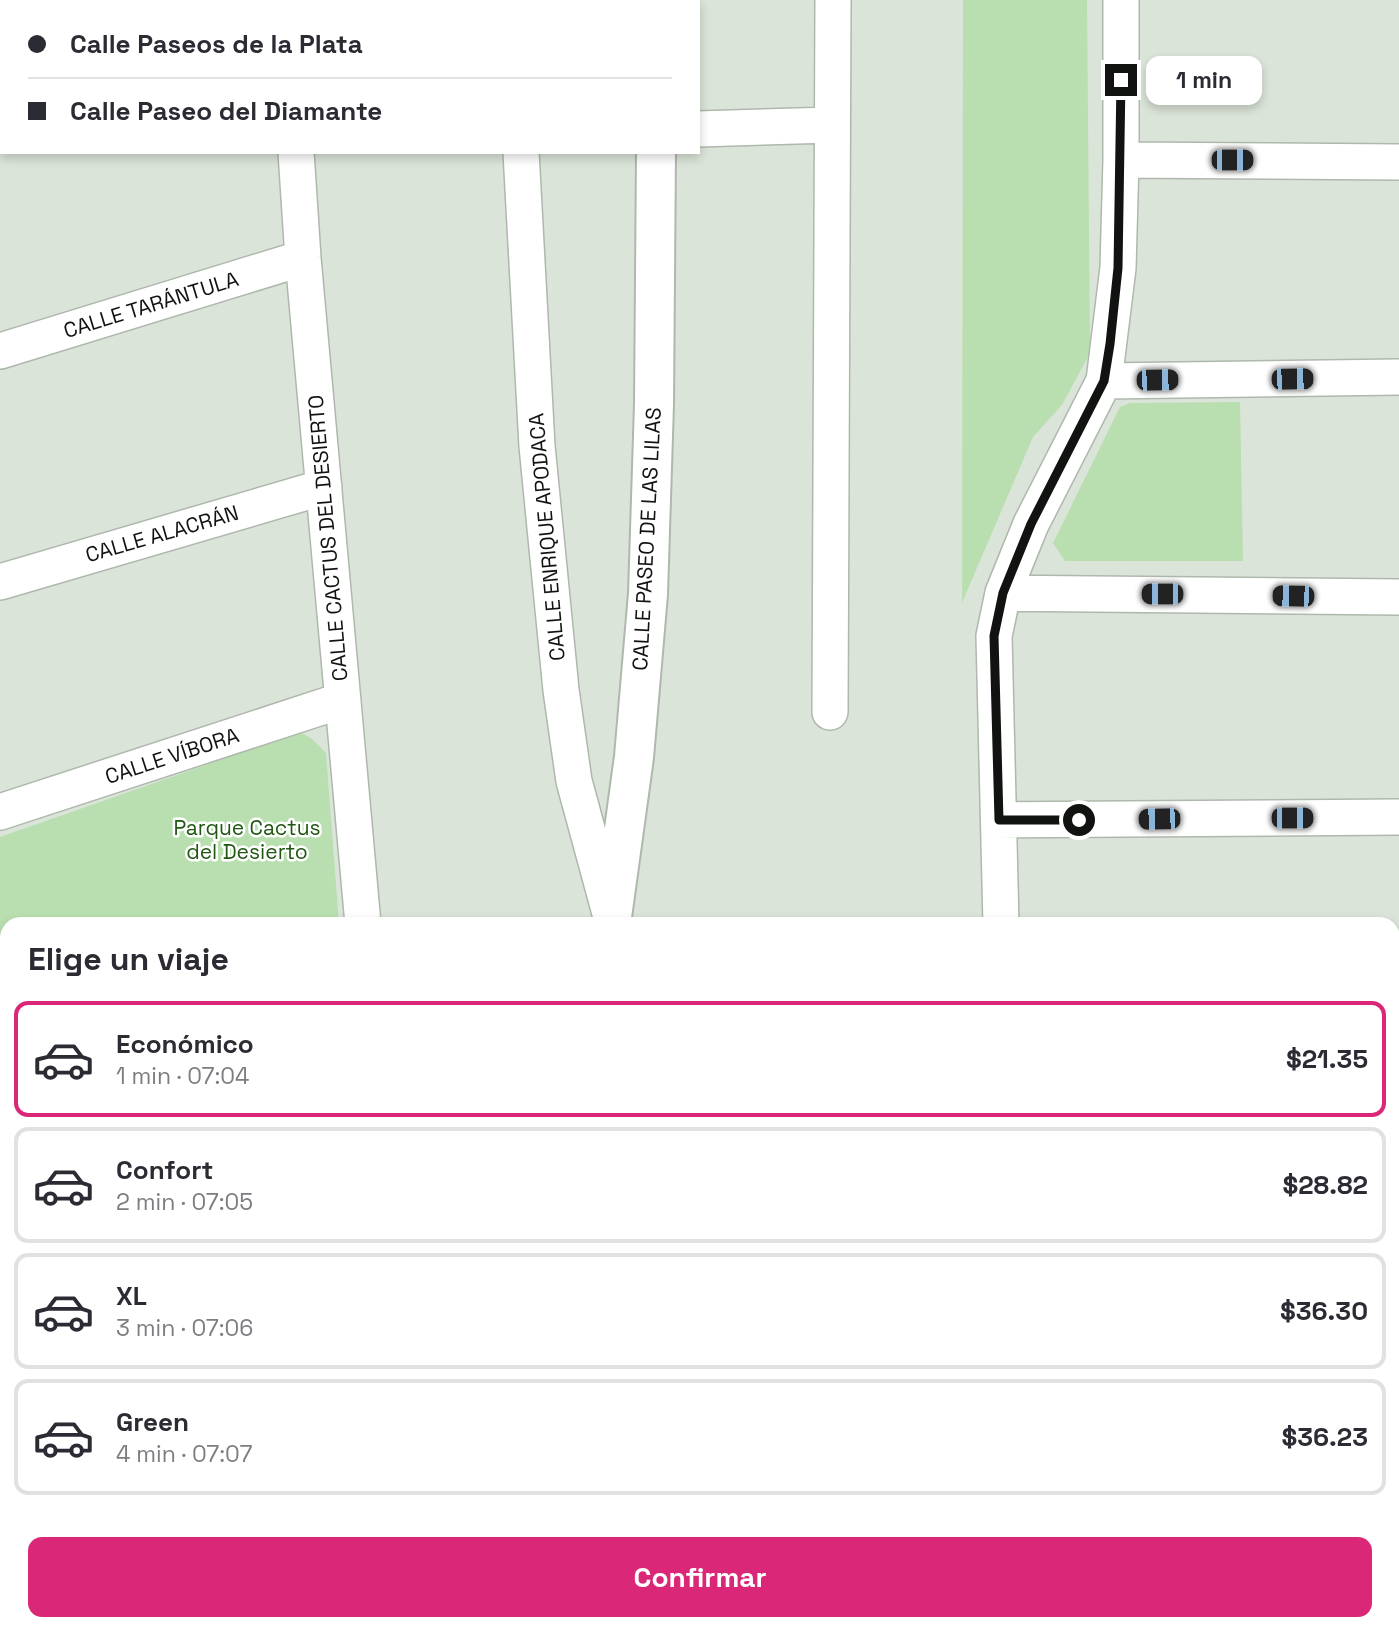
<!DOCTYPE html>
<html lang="es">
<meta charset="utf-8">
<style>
body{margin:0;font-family:"Space Grotesk",sans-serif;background:#f7f7f7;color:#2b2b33;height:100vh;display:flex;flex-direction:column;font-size:26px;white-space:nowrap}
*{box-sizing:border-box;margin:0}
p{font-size:23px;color:#7c7c81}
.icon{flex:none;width:38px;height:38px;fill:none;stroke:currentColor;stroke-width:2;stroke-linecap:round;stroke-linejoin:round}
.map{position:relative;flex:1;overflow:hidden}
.sheet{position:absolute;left:0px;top:917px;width:1400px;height:714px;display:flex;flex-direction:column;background:#fff;border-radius:21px 21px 0 0;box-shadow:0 4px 10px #0003}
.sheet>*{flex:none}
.guide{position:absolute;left:0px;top:0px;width:700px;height:154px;box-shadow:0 4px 10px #0003;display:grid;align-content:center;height:154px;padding:0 28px;background:#fff}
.end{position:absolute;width:32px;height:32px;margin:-16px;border:9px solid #10130f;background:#fff;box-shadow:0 0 0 4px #fff}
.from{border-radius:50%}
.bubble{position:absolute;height:49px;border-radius:14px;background:#fff;box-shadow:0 4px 10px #0003;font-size:23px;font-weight:700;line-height:49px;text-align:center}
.car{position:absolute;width:21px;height:42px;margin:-21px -10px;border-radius:9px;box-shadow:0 0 5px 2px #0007;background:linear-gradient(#222 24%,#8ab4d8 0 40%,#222 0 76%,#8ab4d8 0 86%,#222 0)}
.guide b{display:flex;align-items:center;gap:24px;height:66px;font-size:26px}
.guide b+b{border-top:2px solid #e1e1e2}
.guide i{width:18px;height:18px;background:#2b2b33}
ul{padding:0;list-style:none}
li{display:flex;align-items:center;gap:21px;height:116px;margin:0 14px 10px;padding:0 14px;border:4px solid #e1e1e2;border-radius:14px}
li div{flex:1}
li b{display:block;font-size:26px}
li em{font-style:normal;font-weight:700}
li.on{border-color:#db2777}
li>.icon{width:63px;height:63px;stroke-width:1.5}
h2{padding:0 28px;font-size:32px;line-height:84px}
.cta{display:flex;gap:14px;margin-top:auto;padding:14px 28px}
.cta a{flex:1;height:80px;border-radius:14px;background:#db2777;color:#fff;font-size:28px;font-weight:700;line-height:80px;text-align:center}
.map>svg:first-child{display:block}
.built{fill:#cad8c7}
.green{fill:#b9dfb0}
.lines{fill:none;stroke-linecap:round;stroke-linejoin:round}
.minor-casing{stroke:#afb8ad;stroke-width:38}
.tertiary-casing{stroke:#afb8ad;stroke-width:42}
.minor{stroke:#fff;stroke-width:35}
.tertiary{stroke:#fff;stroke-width:38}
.route{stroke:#10130f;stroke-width:9}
.labels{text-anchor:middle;stroke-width:5;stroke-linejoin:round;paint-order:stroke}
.street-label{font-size:21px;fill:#10130f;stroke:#fff}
.park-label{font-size:21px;fill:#1f5611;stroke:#fff}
</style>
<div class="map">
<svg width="1399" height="1631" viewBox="0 0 1399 1631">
<rect width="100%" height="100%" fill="#dbe4d9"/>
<!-- built -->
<path class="built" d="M0 1220 7 1237V1300L0 1303Z"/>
<!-- green -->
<path class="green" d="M963 0H1087L1090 353 1062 405 1033 437 962 603Z
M1240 402 1243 561H1065L1053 543 1120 407 1130 403Z
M300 732 312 739 326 753 339 924H7V1237L0 1220V837Z
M1393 1198H1399V1233L1393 1234Z"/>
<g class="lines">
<!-- minor casing -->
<g class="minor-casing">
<path id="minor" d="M284 0V2
M513 0V2
M0 123 2 122
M698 129 832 125
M296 152 303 258 363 924
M521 152 537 446 561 690 574 781 611 917
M1121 160 1399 162
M0 351 303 258
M1104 381 1399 377
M0 582 324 487
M1003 593 1399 597
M830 712 833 0
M0 812 343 700
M999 820 1399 817
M1001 924 994 636 1003 593 1031 524 1104 381 1118 268 1121 160V0
M1393 1034H1399
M1393 1179H1399
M0 1333 7 1330
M1393 1363 1399 1361
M0 1570 7 1568
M1393 1587 1399 1586
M412 1624V1631
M820 1631V1624
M986 1631V1624
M1022 1631V1624
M1180 1631 1217 1624"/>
</g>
<!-- tertiary casing -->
<g class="tertiary-casing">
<path id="tertiary" d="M656 2V0
M611 924 634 757 648 594 654 404 656 152
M606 1624V1631"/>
</g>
<!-- minor -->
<use href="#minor" class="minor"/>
<!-- tertiary -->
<use href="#tertiary" class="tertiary"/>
</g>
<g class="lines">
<!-- route -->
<path class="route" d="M1079 820H999L994 636 1003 593 1031 524 1104 381 1110 344 1118 268 1121 80"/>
</g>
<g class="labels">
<!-- street labels -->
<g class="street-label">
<text transform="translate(151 305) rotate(-17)" y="7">CALLE TARÁNTULA</text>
<text transform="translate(162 534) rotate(-16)" y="7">CALLE ALACRÁN</text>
<text transform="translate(547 537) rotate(-95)" y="7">CALLE ENRIQUE APODACA</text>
<text transform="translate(328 538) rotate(-95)" y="7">CALLE CACTUS DEL DESIERTO</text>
<text transform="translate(647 539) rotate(-87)" y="7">CALLE PASEO DE LAS LILAS</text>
<text transform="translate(172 756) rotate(-18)" y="7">CALLE VÍBORA</text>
</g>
<!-- park labels -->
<g class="park-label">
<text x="247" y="835">Parque Cactus<tspan x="247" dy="24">del Desierto</tspan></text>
</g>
</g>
</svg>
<i class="end from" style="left:1079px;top:820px"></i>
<i class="end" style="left:1121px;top:80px"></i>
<div class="bubble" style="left:1146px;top:56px;width:116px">1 min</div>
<i class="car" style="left:1232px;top:160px;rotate:90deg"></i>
<i class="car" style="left:1292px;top:379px;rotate:89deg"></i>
<i class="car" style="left:1157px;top:380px;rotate:89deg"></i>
<i class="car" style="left:1162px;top:594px;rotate:270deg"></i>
<i class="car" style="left:1293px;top:596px;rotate:271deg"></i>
<i class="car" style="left:1292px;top:818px;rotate:90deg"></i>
<i class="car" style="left:1159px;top:819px;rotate:269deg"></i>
<div class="guide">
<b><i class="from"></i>Calle Paseos de la Plata</b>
<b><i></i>Calle Paseo del Diamante</b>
</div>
<section class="sheet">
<h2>Elige un viaje</h2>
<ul>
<li class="on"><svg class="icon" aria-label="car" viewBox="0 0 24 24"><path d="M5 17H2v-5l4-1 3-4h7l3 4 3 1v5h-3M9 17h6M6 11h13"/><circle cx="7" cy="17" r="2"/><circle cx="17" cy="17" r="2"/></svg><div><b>Económico</b><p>1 min · 07:04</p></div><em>$21.35</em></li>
<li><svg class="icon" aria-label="car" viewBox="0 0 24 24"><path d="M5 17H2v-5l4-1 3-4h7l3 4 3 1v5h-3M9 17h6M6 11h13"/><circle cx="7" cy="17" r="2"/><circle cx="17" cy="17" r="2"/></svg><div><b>Confort</b><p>2 min · 07:05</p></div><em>$28.82</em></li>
<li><svg class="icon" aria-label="car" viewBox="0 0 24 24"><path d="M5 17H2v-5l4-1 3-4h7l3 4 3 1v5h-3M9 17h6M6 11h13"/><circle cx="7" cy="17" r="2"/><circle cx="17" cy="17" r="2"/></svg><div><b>XL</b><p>3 min · 07:06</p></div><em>$36.30</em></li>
<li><svg class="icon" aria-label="car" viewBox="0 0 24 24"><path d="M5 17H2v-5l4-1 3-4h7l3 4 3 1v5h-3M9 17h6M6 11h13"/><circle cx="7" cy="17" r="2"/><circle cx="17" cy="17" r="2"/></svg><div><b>Green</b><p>4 min · 07:07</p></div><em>$36.23</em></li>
</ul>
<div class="cta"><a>Confirmar</a></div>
</section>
</div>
